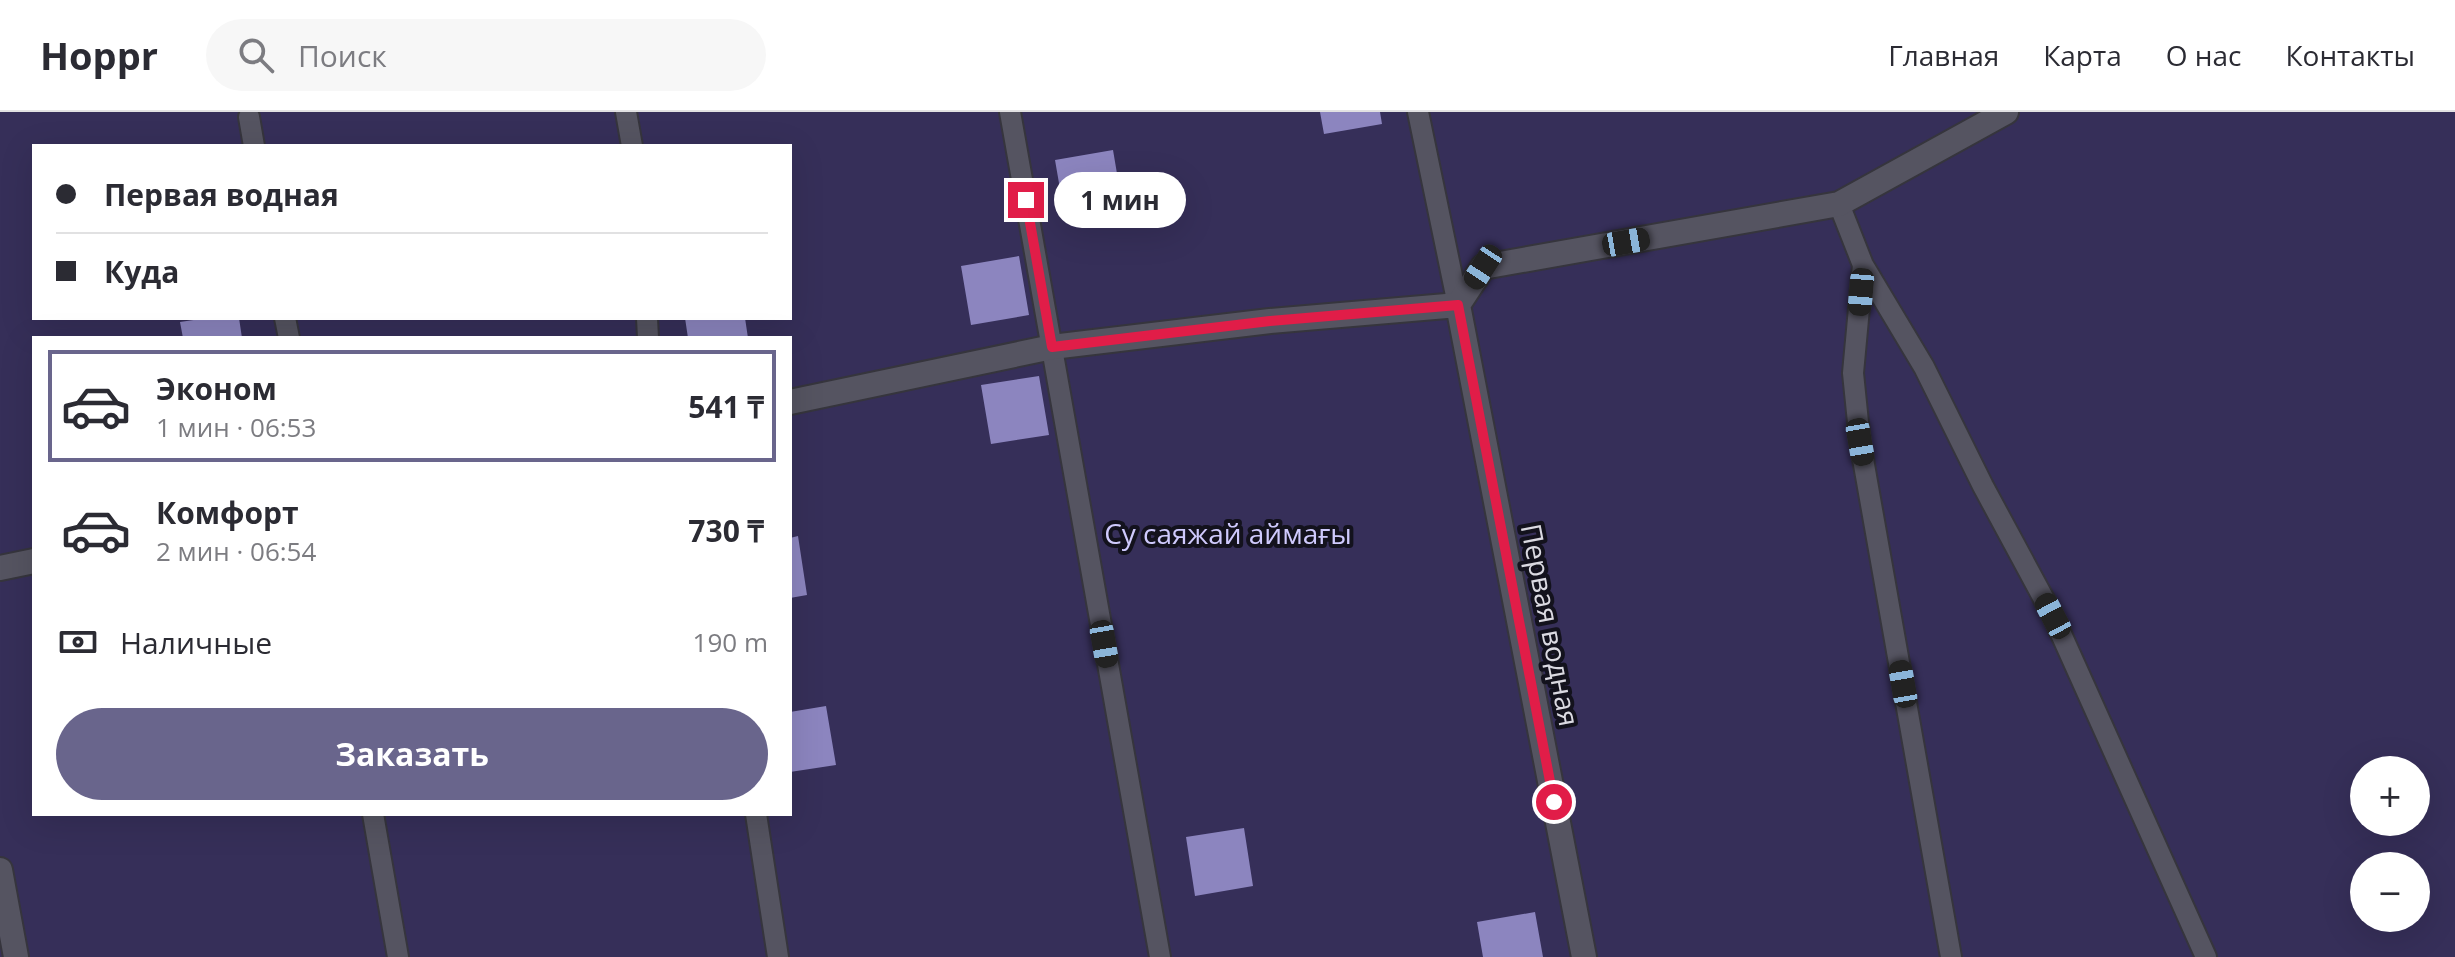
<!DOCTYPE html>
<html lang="ru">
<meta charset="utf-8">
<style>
body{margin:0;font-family:"Open Sans",sans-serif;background:#f7f7f7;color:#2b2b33;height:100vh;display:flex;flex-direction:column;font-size:30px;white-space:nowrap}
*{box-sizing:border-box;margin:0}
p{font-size:26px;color:#7c7c81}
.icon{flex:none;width:44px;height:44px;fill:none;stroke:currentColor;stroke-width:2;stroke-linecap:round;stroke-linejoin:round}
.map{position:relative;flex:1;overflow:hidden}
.details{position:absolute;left:32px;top:224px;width:760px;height:480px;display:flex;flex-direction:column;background:#fff;border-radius:0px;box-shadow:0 8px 32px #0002}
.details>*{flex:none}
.guide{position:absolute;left:32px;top:32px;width:760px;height:176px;border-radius:0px;box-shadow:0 8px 32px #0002;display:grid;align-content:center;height:176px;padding:0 24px;background:#fff}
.fabs{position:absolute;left:2350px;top:644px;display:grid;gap:16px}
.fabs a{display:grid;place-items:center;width:80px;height:80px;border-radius:50%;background:#fff;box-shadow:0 8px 32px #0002;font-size:40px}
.end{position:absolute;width:36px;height:36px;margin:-18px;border:10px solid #e11d48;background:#fff;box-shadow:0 0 0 4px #fff}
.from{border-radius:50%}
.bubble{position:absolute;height:56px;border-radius:28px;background:#fff;box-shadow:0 8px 32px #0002;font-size:26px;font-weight:700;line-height:56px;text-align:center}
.car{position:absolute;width:24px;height:48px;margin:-24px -12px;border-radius:10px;box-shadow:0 0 6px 2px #0007;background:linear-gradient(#222 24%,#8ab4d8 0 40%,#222 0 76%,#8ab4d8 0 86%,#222 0)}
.guide b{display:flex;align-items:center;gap:28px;height:76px;font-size:30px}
.guide b+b{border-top:2px solid #e1e1e2}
.guide i{width:20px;height:20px;background:#2b2b33}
ul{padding:14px 0 0;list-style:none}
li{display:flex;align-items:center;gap:24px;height:112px;margin:0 16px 12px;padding:0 8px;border:4px solid transparent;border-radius:0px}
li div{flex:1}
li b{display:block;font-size:30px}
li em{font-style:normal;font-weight:700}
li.active{border-color:#69658c}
li>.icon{width:72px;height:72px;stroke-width:1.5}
.pay{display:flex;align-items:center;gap:20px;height:88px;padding:0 24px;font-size:30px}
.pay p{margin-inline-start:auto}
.button{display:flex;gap:16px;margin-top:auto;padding:16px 24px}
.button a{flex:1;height:92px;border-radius:48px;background:#69658c;color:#fff;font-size:32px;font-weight:700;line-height:92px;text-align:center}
header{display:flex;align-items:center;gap:48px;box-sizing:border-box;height:112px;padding:0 40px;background:#fff;border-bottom:2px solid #e1e1e2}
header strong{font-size:38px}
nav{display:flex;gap:44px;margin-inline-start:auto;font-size:28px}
.search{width:560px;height:72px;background:#f7f7f7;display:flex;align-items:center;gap:20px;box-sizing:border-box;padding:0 28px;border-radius:44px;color:#7c7c81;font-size:30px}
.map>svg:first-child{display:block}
.green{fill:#362f59;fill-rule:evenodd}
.building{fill:#8c85bf}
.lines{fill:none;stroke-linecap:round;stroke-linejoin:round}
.lane-casing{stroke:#36353d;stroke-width:24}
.street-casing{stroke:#36353d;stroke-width:28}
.lane{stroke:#555461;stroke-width:20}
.street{stroke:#555461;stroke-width:24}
.route{stroke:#e11d48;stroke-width:10}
.labels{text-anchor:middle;stroke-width:8;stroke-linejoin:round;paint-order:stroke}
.park-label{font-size:28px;fill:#cfcafd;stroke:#13121d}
.street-label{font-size:28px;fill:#dbdae2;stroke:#13121d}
</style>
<header>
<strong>Hoppr</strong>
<div class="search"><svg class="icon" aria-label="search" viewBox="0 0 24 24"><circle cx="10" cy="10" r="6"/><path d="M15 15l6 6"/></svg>Поиск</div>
<nav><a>Главная</a><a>Карта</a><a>О нас</a><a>Контакты</a></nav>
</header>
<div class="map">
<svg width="2455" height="845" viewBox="0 0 2455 845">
<rect width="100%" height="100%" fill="#1c1b26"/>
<!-- green -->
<path class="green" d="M0 0H2455V845H0ZM34 34H790V206H34ZM34 226H790V702H34ZM2364 658H2416V710H2364ZM2364 754H2416V806H2364Z"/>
<!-- building -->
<path class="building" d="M1320 0H1380L1382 12 1324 22Z
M1113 38 1123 97 1065 106 1055 48Z
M1019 144 1029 203 971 213 961 154Z
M207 206H239L242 226H183L180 210Z
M685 206H745L748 226H688Z
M1039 264 1049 323 991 332 981 273Z
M798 424 807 483 790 486V426Z
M826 594 836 653 790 660V600Z
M1244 716 1253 774 1195 784 1186 725Z
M1535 800 1543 845H1483L1477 810Z"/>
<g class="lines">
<!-- lane casing -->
<g class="lane-casing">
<path id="lane" d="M626 0 632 34
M1010 0 1160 845
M1418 0 1458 193
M249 5 254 34
M1839 92 1863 153 1924 255 1983 374 2053 504 2206 845
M1863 153 1853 261 1860 330 1951 845
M285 206 289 226
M647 206 648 226
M373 702 398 845
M756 702 778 845"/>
</g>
<!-- street casing -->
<g class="street-casing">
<path id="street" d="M1458 193 1584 845
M790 290 1052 235 1270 209 1458 193 1483 155 1839 92 2006 0
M0 456 34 449
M0 758 16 845"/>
</g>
<!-- lane -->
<use href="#lane" class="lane"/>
<!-- street -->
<use href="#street" class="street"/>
</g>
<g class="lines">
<!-- route -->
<path class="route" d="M1026 88 1052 235 1270 209 1458 193 1554 690"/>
</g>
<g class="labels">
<!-- park labels -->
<g class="park-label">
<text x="1228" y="432">Су саяжай аймағы</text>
</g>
<!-- street labels -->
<g class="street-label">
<text transform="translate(1550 513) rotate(79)" y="10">Первая водная</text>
</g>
</g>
</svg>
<div class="fabs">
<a>+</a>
<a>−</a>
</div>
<i class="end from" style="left:1554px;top:690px"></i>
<i class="end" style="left:1026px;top:88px"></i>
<div class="bubble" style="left:1054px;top:60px;width:132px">1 мин</div>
<i class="car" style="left:1626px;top:130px;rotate:80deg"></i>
<i class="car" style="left:1483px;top:155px;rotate:213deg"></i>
<i class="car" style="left:1861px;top:180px;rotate:185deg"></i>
<i class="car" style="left:1860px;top:330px;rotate:170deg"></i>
<i class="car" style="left:2053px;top:504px;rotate:332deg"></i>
<i class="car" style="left:1104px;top:532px;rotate:170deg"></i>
<i class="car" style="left:1903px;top:572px;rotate:350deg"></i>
<div class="guide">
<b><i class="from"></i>Первая водная</b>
<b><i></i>Куда</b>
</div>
<section class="details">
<ul>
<li class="active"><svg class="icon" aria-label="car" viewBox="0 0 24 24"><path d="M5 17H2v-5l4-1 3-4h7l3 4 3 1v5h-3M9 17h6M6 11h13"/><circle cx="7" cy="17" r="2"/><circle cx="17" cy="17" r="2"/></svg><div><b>Эконом</b><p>1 мин · 06:53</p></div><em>541 ₸</em></li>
<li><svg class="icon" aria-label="car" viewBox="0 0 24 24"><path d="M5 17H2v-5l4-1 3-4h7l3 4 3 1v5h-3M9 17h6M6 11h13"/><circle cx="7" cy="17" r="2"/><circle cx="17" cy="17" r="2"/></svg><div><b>Комфорт</b><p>2 мин · 06:54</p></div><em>730 ₸</em></li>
</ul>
<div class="pay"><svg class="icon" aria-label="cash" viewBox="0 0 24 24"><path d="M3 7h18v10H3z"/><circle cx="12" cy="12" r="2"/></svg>Наличные<p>190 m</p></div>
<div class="button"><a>Заказать</a></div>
</section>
</div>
